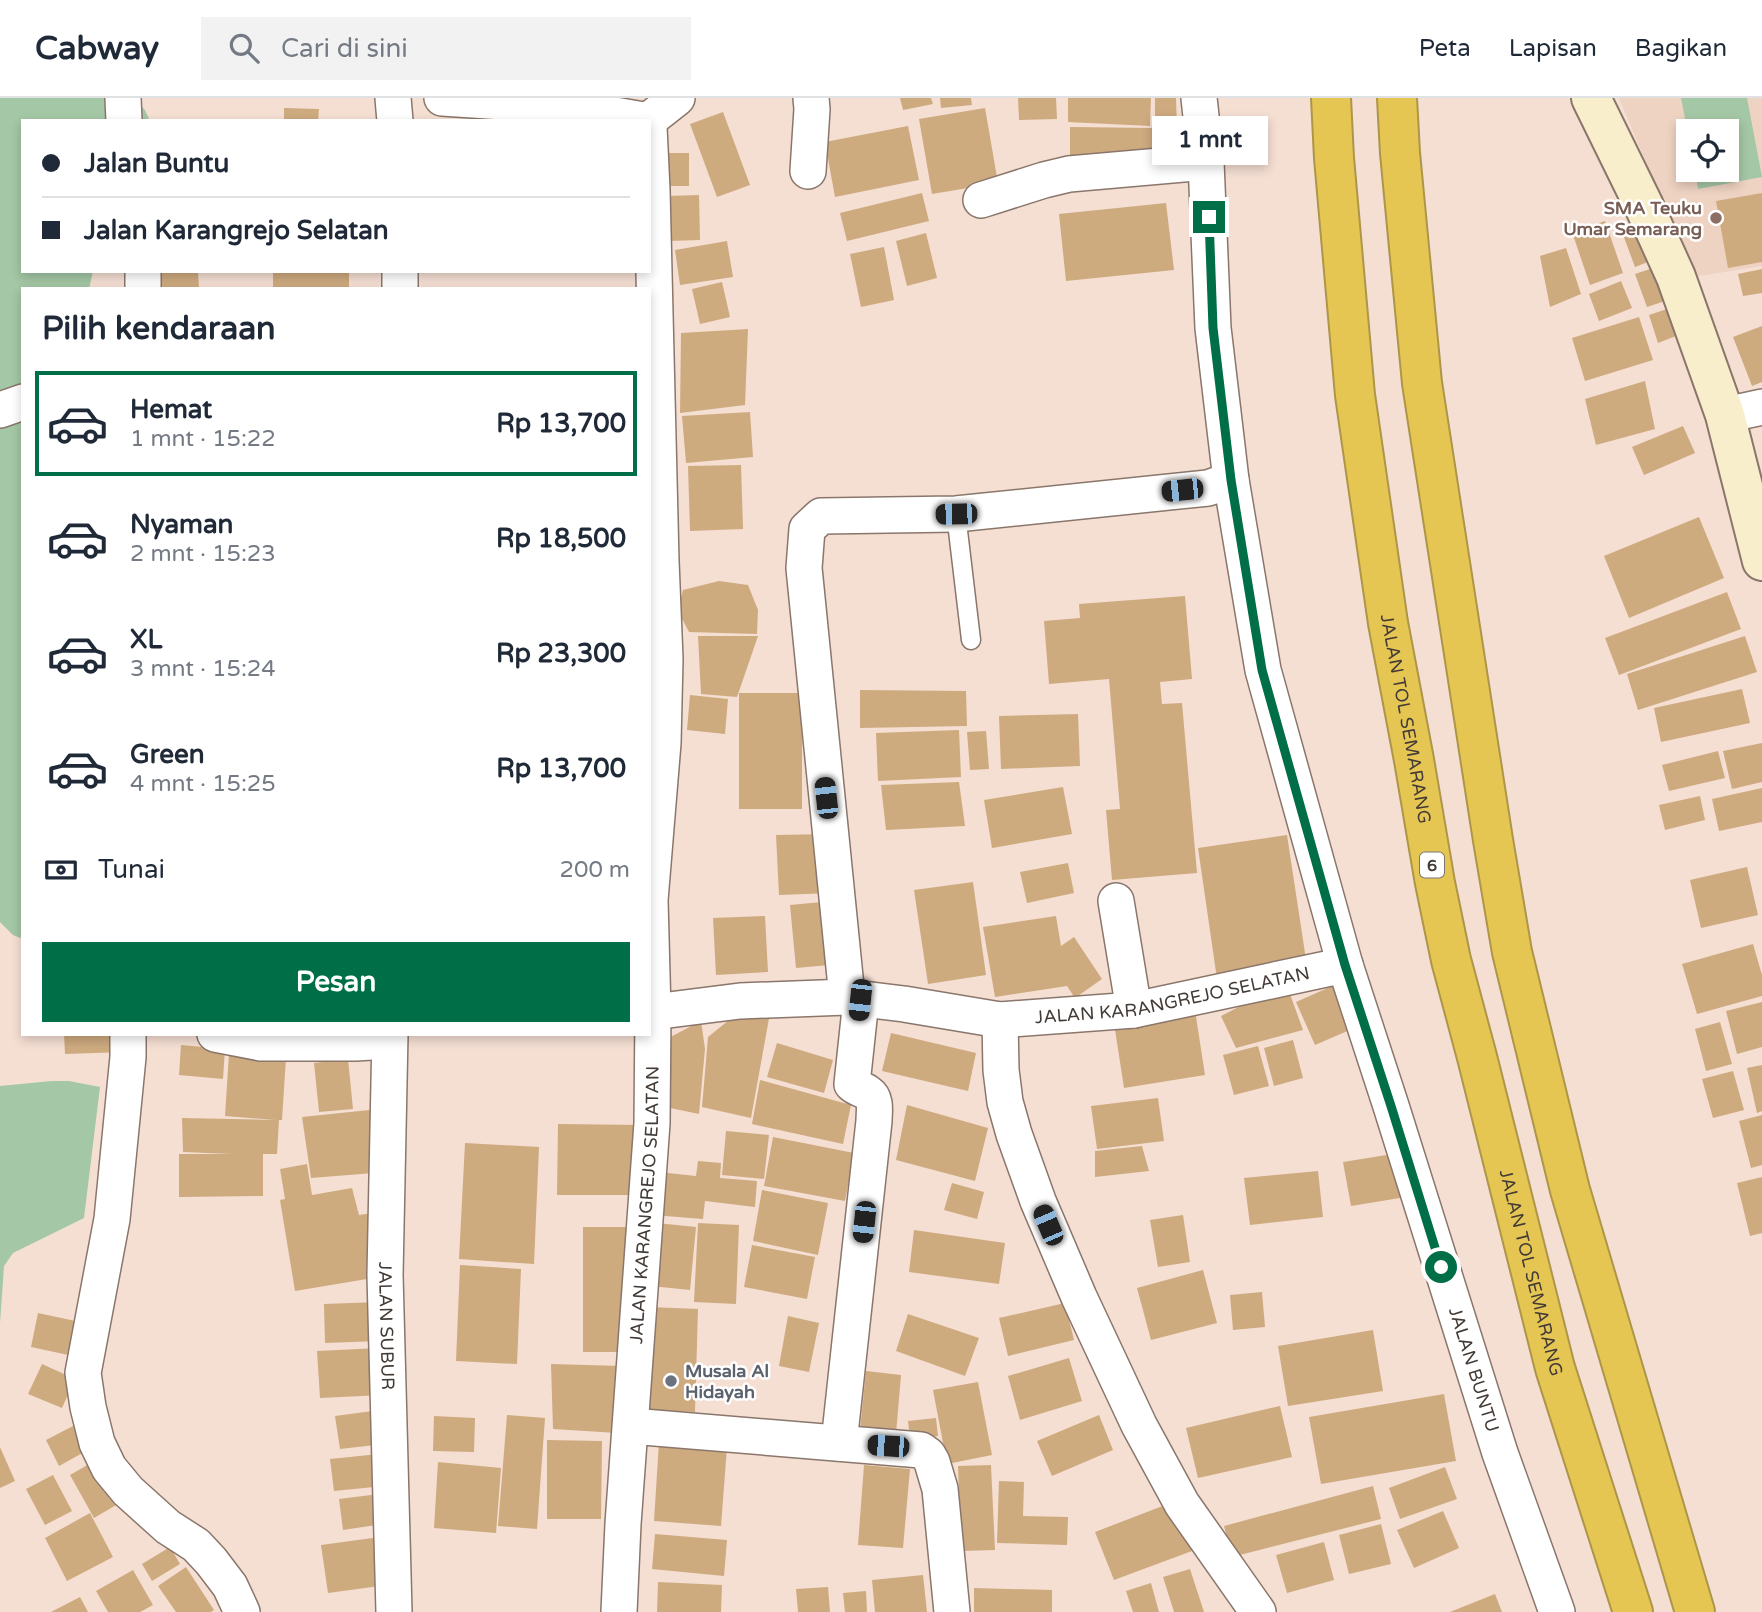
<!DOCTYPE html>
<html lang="id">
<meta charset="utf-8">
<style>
body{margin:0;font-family:"Varela Round",sans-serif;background:#f2f2f3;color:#1f2937;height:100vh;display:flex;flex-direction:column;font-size:26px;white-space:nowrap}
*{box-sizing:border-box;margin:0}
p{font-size:23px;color:#747a83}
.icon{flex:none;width:38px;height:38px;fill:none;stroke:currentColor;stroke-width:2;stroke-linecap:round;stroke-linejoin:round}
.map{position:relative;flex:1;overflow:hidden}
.details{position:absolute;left:21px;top:189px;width:630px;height:749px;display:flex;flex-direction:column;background:#fff;border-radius:0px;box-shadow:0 4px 10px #0003}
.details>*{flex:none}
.guide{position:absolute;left:21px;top:21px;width:630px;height:154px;border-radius:0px;box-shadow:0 4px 10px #0003;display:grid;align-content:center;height:154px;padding:0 21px;background:#fff}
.tools{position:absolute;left:1676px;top:21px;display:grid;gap:14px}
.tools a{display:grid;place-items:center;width:63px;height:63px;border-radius:0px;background:#fff;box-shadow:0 4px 10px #0003;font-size:35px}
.end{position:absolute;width:32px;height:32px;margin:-16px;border:9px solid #006e46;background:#fff;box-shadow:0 0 0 4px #fff}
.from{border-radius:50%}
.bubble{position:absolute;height:49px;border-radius:0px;background:#fff;box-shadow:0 4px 10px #0003;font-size:23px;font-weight:800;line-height:49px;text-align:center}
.car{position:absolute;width:21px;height:42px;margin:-21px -10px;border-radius:9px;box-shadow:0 0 5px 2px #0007;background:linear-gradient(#222 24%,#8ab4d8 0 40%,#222 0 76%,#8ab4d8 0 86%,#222 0)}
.guide b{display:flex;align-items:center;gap:24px;height:66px;font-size:26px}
.guide b+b{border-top:2px solid #e0e1e3}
.guide i{width:18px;height:18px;background:#1f2937}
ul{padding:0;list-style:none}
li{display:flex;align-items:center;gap:21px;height:105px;margin:0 14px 10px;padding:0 7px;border:4px solid transparent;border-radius:0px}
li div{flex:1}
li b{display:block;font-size:26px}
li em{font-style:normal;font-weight:800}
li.active{border-color:#006e46}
li>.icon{width:63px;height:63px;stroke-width:1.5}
h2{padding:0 21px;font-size:32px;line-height:84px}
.pay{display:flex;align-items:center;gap:18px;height:77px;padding:0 21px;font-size:26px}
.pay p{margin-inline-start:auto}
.action{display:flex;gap:14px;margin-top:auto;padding:14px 21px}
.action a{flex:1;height:80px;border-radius:0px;background:#006e46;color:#fff;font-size:28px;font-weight:800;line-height:80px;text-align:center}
header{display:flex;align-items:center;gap:42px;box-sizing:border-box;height:98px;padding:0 35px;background:#fff;border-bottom:2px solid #e0e1e3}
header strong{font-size:33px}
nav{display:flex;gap:38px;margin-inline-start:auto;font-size:24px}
.search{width:490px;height:63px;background:#f2f2f3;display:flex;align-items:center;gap:18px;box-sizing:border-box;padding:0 24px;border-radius:0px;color:#747a83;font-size:26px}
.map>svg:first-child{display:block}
.built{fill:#efd3c2;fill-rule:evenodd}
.green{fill:#a4c7a5}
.building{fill:#ceaa7f}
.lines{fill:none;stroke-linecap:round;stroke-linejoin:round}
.service-casing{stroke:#8a766b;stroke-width:21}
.minor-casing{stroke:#8a766b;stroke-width:38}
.secondary-casing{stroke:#8a766b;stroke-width:42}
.motorway-casing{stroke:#ad9549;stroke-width:42}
.service{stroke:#fff;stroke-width:18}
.minor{stroke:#fff;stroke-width:35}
.secondary{stroke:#f8eecb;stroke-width:38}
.motorway{stroke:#e6c653;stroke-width:38}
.route{stroke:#006e46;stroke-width:9}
.education-dot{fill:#8d6e63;stroke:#fff;stroke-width:2.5}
.worship-dot{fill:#6b7280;stroke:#fff;stroke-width:2.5}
.labels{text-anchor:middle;stroke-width:5;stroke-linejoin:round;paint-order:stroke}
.shield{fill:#fff;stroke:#7b7672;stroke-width:2}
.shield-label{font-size:16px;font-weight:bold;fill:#433b36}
.education-label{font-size:18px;font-weight:bold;fill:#785e54;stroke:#fff;text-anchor:end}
.street-label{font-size:18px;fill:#433b36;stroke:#fff}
.worship-label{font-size:18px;font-weight:bold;fill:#5b616d;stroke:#fff;text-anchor:start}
</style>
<header>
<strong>Cabway</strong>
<div class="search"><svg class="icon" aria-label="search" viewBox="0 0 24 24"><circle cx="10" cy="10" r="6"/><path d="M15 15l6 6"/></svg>Cari di sini</div>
<nav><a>Peta</a><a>Lapisan</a><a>Bagikan</a></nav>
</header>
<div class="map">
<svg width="1762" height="1514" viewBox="0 0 1762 1514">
<rect width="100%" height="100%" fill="#f5dfd3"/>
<!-- built -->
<path class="built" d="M1619 0H1762V168L1694 179ZM1689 33H1727V72H1689Z"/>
<!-- green -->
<path class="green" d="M0 0H134L145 12 150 23H23V173H93L89 191H23V841L13 837 0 824Z
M1681 0H1747L1762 79 1698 91 1695 72H1727V33H1689V41Z
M52 983H69L100 989 84 1120 13 1155 4 1168 0 1225V988Z"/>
<!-- building -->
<path class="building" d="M900 0H931L933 6 903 12Z
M940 0H971L972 7 941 10Z
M1018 0H1056L1057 21 1019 22Z
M1068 0H1151L1150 28 1068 24Z
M1155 0H1176L1178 62 1070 61V29L1155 30Z
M284 10 319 11 318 23H284Z
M985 10 998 85 932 96 919 21Z
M723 14 750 87 717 99 690 26Z
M908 28 919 82 835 99 825 44Z
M664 55H689V88H664Z
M922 95 929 123 847 143 840 115Z
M1762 95V164L1728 170 1716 103Z
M699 97 700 142 669 143 667 98Z
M1166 105 1174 172 1066 183 1059 116Z
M1605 123 1623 175 1590 187 1572 134Z
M1640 127 1653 162 1635 169 1622 134Z
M926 135 937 180 907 188 896 143Z
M727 143 733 179 680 187 675 152Z
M884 149 894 202 861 209 850 156Z
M1566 150 1581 196 1550 209 1540 158Z
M1653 170 1665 203 1647 209 1635 176Z
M1762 171V195L1743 198 1738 176Z
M148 173H198L199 191H149Z
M273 173H349V191H273Z
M1621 183 1632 210 1599 223 1589 196Z
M722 184 730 219 700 226 692 191Z
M1667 211 1676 238 1658 245 1649 217Z
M1639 219 1653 262 1585 283 1572 240Z
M1762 228V284L1752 288 1733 239Z
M748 231 745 307 680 315 681 235Z
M1645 283 1655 331 1596 347 1585 301Z
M750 314 753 359 686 365 682 318Z
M1683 328 1695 355 1644 377 1632 349Z
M741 367 743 431 690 433 688 368Z
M1699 419 1724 480 1629 520 1604 458Z
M719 483 748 487 758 512 757 536 689 534 678 513 683 492Z
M1727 494 1741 531 1619 577 1605 540Z
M1185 498 1192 581 1160 584 1162 606 1182 605 1197 775 1112 782 1106 712 1120 711 1109 581 1049 586 1044 523 1080 520 1079 506Z
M698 538H758L737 599 701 596Z
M1745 538 1757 574 1638 612 1627 576Z
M1742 591 1750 625 1661 644 1654 610Z
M860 592 966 593 967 628 860 630Z
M739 595H802V711H739Z
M690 597 728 601 725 636 687 632Z
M1078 616 1080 668 1001 671 999 618Z
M959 632 961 679 878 683 876 635Z
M986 633 989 671 970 672 967 634Z
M1762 645V684L1732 691 1723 653Z
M1718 653 1725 680 1669 693 1662 667Z
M959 684 965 728 886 732 881 687Z
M1063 689 1072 736 992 750 984 702Z
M1762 690V724L1719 733 1712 701Z
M1700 698 1705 722 1665 732 1659 707Z
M829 736 832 795 779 797 776 737Z
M1287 737 1307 868 1217 881 1198 750Z
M1068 765 1074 795 1027 805 1020 774Z
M1747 769 1758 817 1701 830 1690 782Z
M973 784 986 877 928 886 914 792Z
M833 803 840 866 796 870 790 807Z
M765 818 768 874 716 877 713 820Z
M1056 818 1061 848 1074 839 1102 881 1075 900 1067 888 995 899 983 829Z
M1753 846 1762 877V898L1697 916 1682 866Z
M1286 885 1303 932 1236 950 1221 918Z
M1339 885 1359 928 1315 947 1296 904Z
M1762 904V949L1737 956 1726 913Z
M1195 912 1205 977 1124 990 1114 925Z
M770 915 751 1020 702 1009 708 939 734 918Z
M701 923 705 951 699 1016 656 1007 657 946Z
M1720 924 1732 966 1706 973 1695 931Z
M891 935 976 955 968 993 882 973Z
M64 936H123L124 954 65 956Z
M1293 942 1303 980 1274 988 1264 950Z
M777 945 833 962 824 995 767 979Z
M181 947 225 951 223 981 179 977Z
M1258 948 1269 988 1234 997 1223 957Z
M229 956 286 960 282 1022H279L277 1056H263V1098L179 1099V1056H232L183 1054 182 1020 276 1022 225 1018Z
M348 961 353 1011 319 1014 314 965Z
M1762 967V1013L1757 1015 1747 970Z
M1733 973 1744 1012 1713 1020 1702 981Z
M760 982 851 1007 843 1046 752 1026Z
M1158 1000 1164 1043 1097 1051 1091 1008Z
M907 1007 988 1030 975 1083 896 1062Z
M379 1011 386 1074 311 1080 302 1019Z
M1762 1017V1067L1751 1070 1739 1023Z
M558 1026 642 1027V1097H557Z
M726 1033 769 1037 764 1081 722 1077Z
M773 1039 854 1055 845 1103 764 1088Z
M465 1045 539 1049 534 1166 459 1161Z
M1142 1048 1149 1073 1095 1079V1053Z
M1399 1055 1406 1099 1351 1108 1343 1064Z
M698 1063 721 1065 720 1080 757 1083 755 1109 705 1103 703 1121 653 1117 658 1074 696 1078Z
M307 1066 312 1097 352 1090 359 1117 379 1114 385 1141 367 1146V1181L295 1193 280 1102 285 1101 280 1071Z
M1318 1073 1323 1119 1250 1127 1244 1080Z
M1762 1079V1135L1750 1138 1737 1085Z
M952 1085 984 1094 977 1121 944 1112Z
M762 1092 828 1105 818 1157 753 1143Z
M1183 1117 1190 1164 1158 1169 1150 1122Z
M657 1125 696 1129 690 1192 651 1188Z
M698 1125 739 1127 736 1206 694 1204Z
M583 1129H629V1254H583Z
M914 1132 1005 1145 999 1186 909 1174Z
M752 1147 815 1159 807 1201 744 1189Z
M460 1167 521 1171 517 1266 456 1263Z
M1203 1172 1217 1225 1151 1242 1137 1190Z
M1262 1194 1265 1229 1233 1232 1230 1197Z
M379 1204 380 1243 325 1245 324 1206Z
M1065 1205 1074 1242 1008 1258 999 1220Z
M650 1209 698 1211 695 1314 646 1312Z
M38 1215 80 1224 73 1258 31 1249Z
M908 1216 979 1240 965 1278 896 1253Z
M788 1218 819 1225 809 1274 779 1268Z
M1373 1232 1383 1293 1288 1308 1278 1248Z
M380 1250 383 1297 320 1300 317 1253Z
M1069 1260 1082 1303 1020 1322 1008 1278Z
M42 1266 75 1281 62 1310 28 1296Z
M551 1266 622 1268 617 1335 553 1331Z
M866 1273 901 1277 896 1336 860 1332Z
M978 1284 992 1357 947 1366 933 1292Z
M1444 1296 1456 1363 1321 1386 1309 1319Z
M1280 1308 1292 1359 1198 1380 1186 1330Z
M380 1312 384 1346 340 1351 335 1318Z
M507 1317 545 1320 537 1431 498 1428Z
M1099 1317 1113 1352 1052 1378 1037 1343Z
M434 1318 475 1320 474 1354 433 1353Z
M936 1320 938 1338 910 1341 908 1323Z
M75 1327 88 1352 59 1368 46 1342Z
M547 1342 602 1343 601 1421H547Z
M659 1344 727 1349 721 1428 654 1423Z
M0 1349 15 1383 0 1390Z
M379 1356 384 1388 334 1393 330 1361Z
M98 1361 123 1403 94 1420 70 1377Z
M438 1364 501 1370 496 1435 434 1430Z
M864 1367 910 1371 903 1450 858 1447Z
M991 1367 995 1452 961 1453 958 1368Z
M1445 1369 1457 1401 1400 1421 1389 1390Z
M53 1377 72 1413 45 1427 26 1391Z
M999 1383 1024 1384 1023 1418 1068 1419 1067 1447 997 1445Z
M1373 1388 1381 1421 1232 1459 1224 1428Z
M379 1396 383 1426 343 1432 339 1401Z
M1173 1404 1192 1453 1114 1482 1095 1434Z
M1443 1413 1459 1450 1414 1470 1397 1432Z
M90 1415 113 1459 67 1483 45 1440Z
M1381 1426 1391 1466 1349 1476 1339 1437Z
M655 1436 727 1442 724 1478 652 1471Z
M380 1439 387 1487 328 1495 321 1447Z
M1324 1444 1334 1482 1287 1495 1276 1457Z
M170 1449 180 1466 152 1483 142 1466Z
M186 1469 214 1512 211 1514H176L158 1488Z
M1190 1471 1204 1514H1174L1163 1479Z
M133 1472 153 1507 140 1514H108L96 1493Z
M923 1477 927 1514H875L872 1482Z
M658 1484 722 1487 721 1514H657Z
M1151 1485 1159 1514H1133L1126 1493Z
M828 1489 830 1514H798L796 1491Z
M974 1490 1052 1492V1514H974Z
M866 1493 867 1514H845L843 1495Z
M1495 1496 1502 1514H1450Z
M80 1499 88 1514H51Z"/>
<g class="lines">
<!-- service casing -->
<g class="service-casing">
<path id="service" d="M956 416 971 542"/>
</g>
<!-- minor casing -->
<g class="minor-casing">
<g id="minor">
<path d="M123 0 124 23"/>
<path d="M393 0 395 23"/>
<path d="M442 0 563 8 649 23"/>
<path id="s1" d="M1199 0 1206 64 1213 230 1231 382 1263 572 1345 867 1391 1008 1500 1355 1557 1514"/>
<path d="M649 22 677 0"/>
<path d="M649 29 652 92 661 463 665 561 663 645 650 802 653 914"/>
<path d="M808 73 812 11 811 0"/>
<path d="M981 102 1044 82 1069 76 1206 64"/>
<path d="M143 173V191"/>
<path d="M400 173V191"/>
<path d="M0 312 23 304"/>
<path d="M1725 317 1762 309"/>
<path d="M1116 803 1134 912"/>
<path d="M847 899 804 470 807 431 821 418 956 416 1208 390 1231 382"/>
<path d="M1000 922 1001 972 1005 1004 1014 1036 1038 1103 1079 1199 1139 1327 1182 1406 1258 1514"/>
<path d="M128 936V959L112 1121 83 1275 88 1309 97 1345 109 1370 128 1393 168 1429 196 1447 211 1463 230 1488 242 1514"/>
<path d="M215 936 261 945H355L389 943"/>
<path id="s2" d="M390 936 385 1177 394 1514"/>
<path d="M631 1328 921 1352 928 1357 932 1364 940 1391 952 1514"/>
<path d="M839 1345 874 1023C874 1014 877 1001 868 995 863 991 857 991 852 986L861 902"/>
<path id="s3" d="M619 1514 623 1426 652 1025 653 914 740 903 847 899 904 906 1000 922 1134 912 1345 867"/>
</g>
</g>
<!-- secondary casing -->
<g class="secondary-casing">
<path id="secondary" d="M1591 0 1643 106 1676 179 1725 317 1762 463"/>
</g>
<!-- motorway casing -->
<g class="motorway-casing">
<g id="motorway">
<path id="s4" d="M1331 0 1334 60 1355 297 1388 525 1414 662 1435 785 1451 862 1477 959 1555 1270 1633 1514"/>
<path d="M1397 0 1400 55 1422 285 1493 742 1512 854 1570 1092 1695 1514"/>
</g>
</g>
<!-- service -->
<use href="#service" class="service"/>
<!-- minor -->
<use href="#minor" class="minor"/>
<!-- secondary -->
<use href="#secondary" class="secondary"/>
<!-- motorway -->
<use href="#motorway" class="motorway"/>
</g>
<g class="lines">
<!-- route -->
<path class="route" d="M1209 119 1213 230 1231 382 1262 572 1345 867 1391 1008 1441 1169"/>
</g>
<!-- markers -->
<circle class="education-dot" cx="1716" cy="120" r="7"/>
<circle class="worship-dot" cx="671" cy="1283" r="7"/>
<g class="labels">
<!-- shield labels -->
<rect class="shield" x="1420" y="754.5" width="24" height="25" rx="5"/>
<g class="shield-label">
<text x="1432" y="773">6</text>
</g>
<!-- education labels -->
<g class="education-label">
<text x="1702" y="116">SMA Teuku<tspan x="1702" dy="21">Umar Semarang</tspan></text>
</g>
<!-- street labels -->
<g class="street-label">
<text dy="6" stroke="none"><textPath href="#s4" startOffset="626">JALAN TOL SEMARANG</textPath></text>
<text dy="6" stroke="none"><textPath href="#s3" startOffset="1125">JALAN KARANGREJO SELATAN</textPath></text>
<text dy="6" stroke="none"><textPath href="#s3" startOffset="408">JALAN KARANGREJO SELATAN</textPath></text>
<text dy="6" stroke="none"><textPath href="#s4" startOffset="1194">JALAN TOL SEMARANG</textPath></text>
<text dy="6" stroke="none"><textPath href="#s2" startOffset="292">JALAN SUBUR</textPath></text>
<text dy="6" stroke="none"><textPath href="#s1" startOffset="1307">JALAN BUNTU</textPath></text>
</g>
<!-- worship labels -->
<g class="worship-label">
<text x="685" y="1279">Musala Al<tspan x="685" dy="21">Hidayah</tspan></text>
</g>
</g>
</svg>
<div class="tools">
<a><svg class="icon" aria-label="locate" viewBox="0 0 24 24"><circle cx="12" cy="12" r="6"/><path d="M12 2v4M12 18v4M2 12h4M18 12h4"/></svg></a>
</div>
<i class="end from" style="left:1441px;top:1169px"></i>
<i class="end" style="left:1209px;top:119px"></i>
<div class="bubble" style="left:1152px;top:18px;width:116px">1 mnt</div>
<i class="car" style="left:1182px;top:392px;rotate:264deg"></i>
<i class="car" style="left:956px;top:416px;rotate:269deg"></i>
<i class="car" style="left:826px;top:700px;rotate:354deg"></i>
<i class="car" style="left:860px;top:902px;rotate:186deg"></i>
<i class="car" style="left:864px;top:1124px;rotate:186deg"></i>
<i class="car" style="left:1048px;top:1127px;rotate:337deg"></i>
<i class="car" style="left:888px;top:1348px;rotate:274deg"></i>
<div class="guide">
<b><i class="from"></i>Jalan Buntu</b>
<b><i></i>Jalan Karangrejo Selatan</b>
</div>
<section class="details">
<h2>Pilih kendaraan</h2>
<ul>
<li class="active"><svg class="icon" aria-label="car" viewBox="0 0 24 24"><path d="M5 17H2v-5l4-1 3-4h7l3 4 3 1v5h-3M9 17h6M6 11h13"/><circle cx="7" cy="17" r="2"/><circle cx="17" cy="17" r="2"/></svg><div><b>Hemat</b><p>1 mnt · 15:22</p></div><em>Rp 13,700</em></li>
<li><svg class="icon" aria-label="car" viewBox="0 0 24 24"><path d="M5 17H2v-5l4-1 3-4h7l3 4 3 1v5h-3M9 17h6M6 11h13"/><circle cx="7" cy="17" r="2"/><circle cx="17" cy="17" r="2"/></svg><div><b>Nyaman</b><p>2 mnt · 15:23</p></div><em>Rp 18,500</em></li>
<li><svg class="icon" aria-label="car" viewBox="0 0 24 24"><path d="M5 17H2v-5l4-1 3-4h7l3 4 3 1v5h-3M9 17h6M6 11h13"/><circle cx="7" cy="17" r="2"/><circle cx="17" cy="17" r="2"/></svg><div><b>XL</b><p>3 mnt · 15:24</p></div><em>Rp 23,300</em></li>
<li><svg class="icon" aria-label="car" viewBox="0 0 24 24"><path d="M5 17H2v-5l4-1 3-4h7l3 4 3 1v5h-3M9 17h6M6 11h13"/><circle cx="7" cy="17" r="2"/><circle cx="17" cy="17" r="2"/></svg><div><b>Green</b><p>4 mnt · 15:25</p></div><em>Rp 13,700</em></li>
</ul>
<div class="pay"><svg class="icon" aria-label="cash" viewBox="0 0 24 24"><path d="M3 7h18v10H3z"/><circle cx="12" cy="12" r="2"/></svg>Tunai<p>200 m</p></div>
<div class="action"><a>Pesan</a></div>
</section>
</div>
